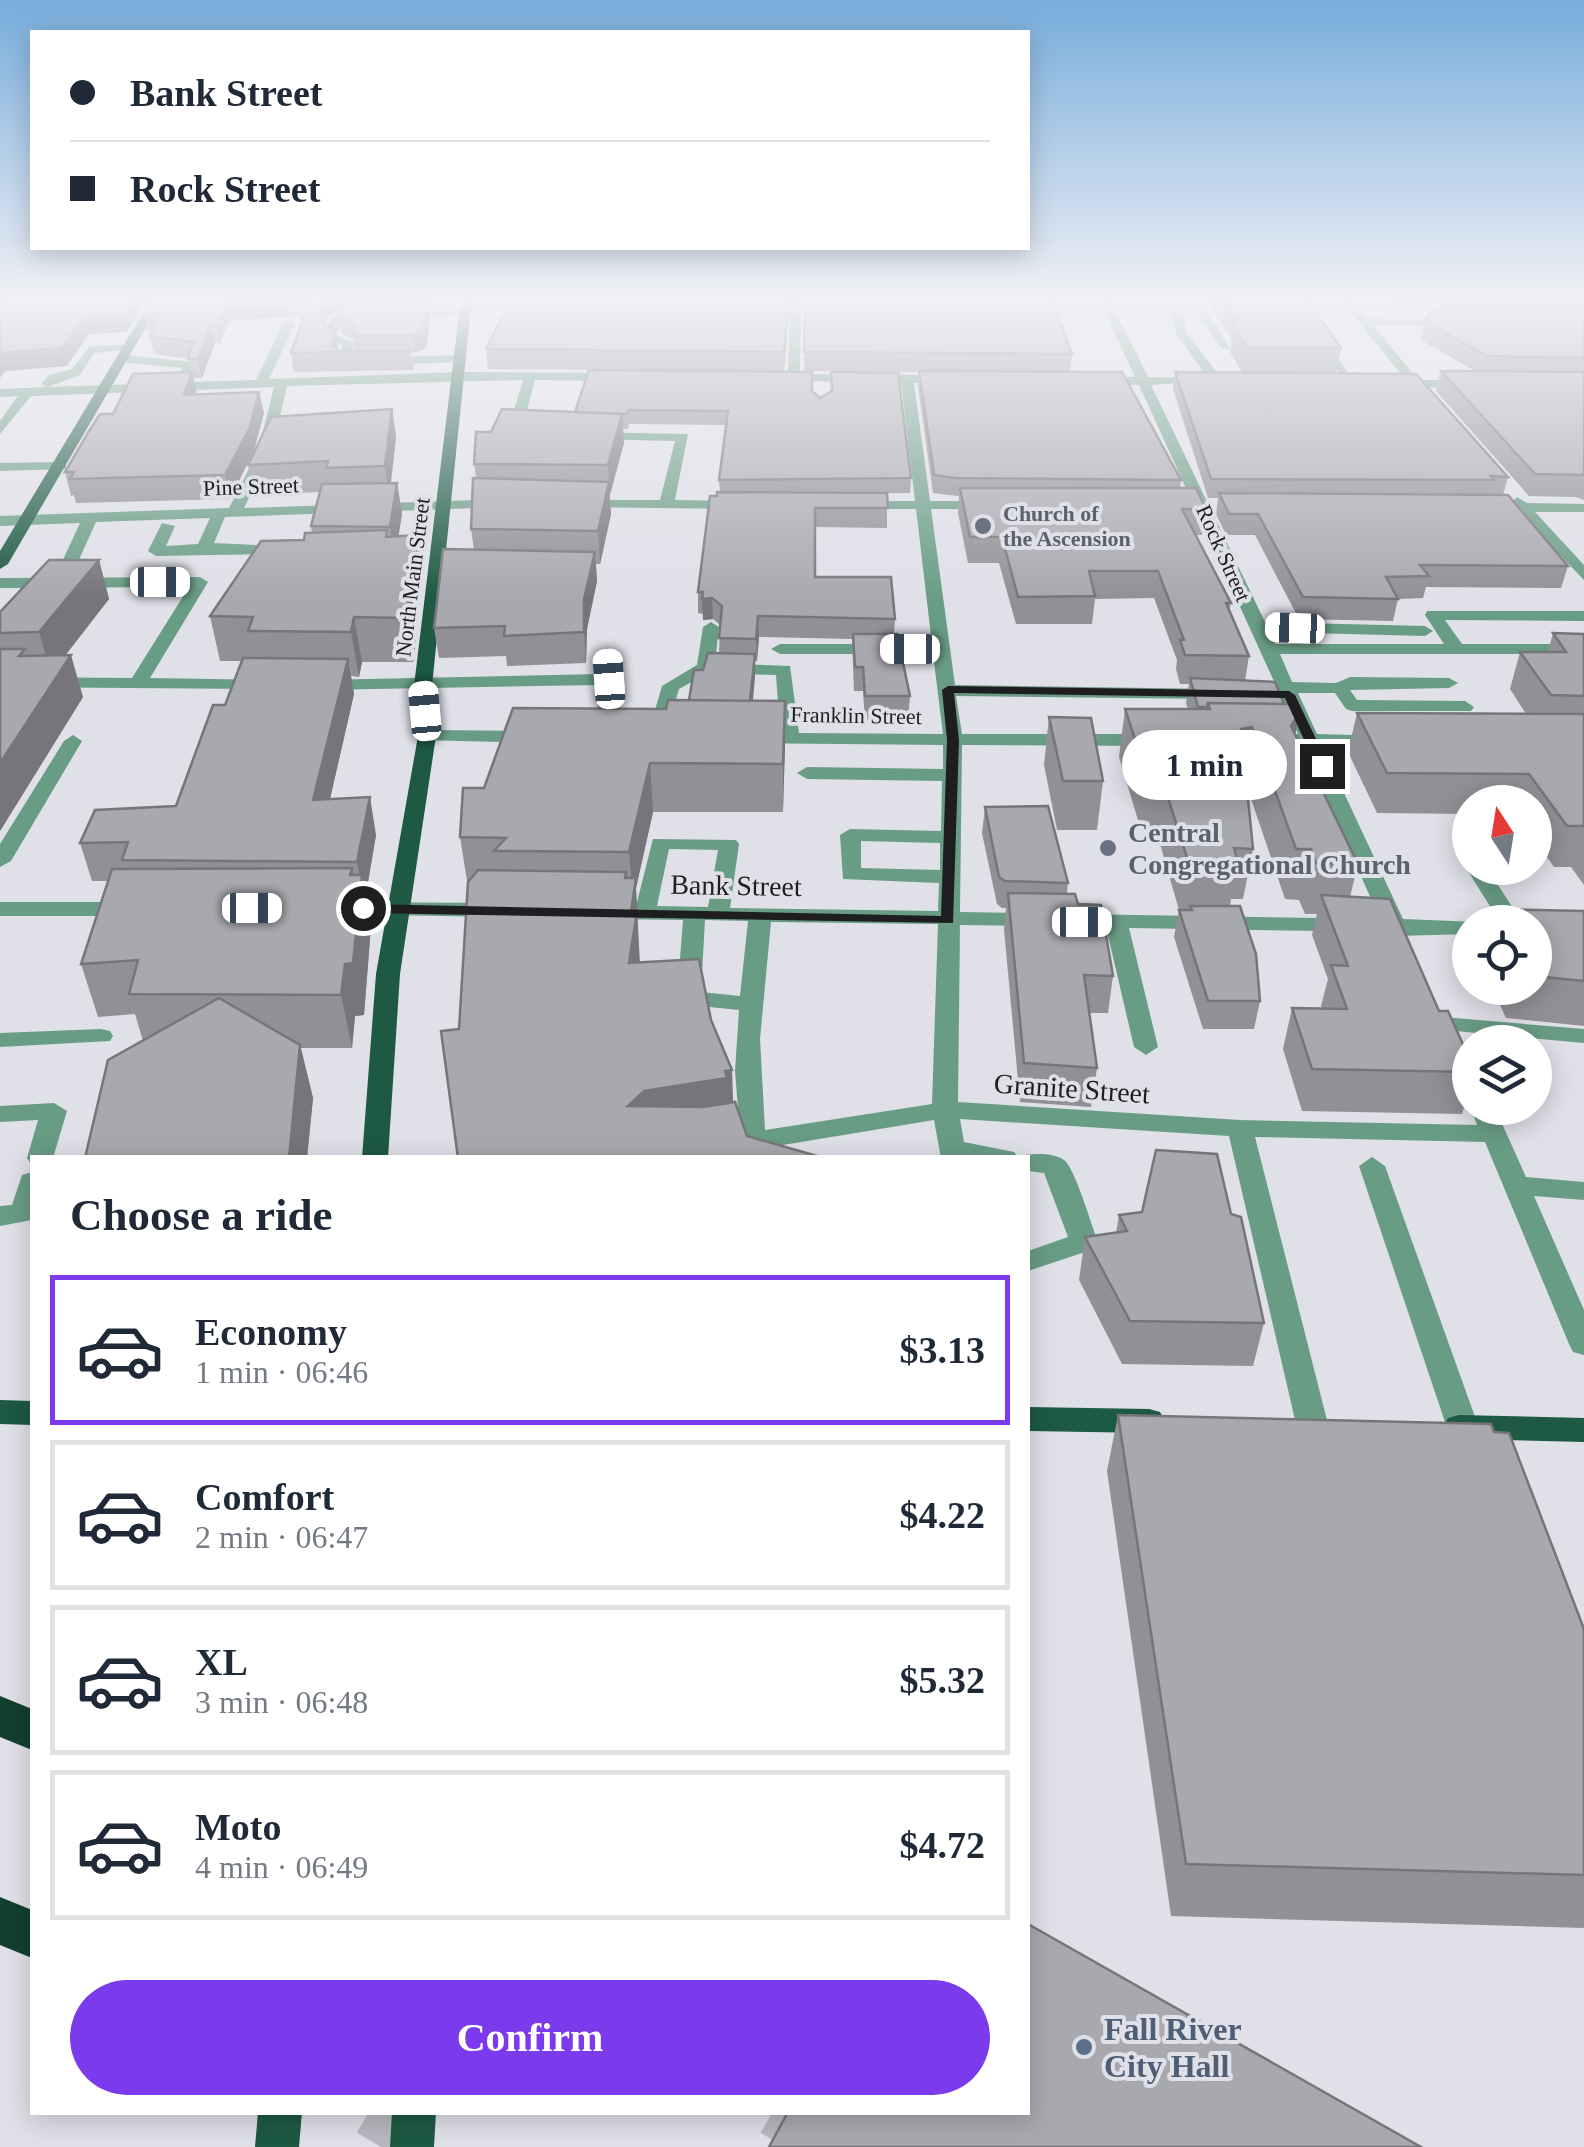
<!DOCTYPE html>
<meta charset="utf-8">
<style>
body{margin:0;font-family:"Times New Roman",serif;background:#f2f2f3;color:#1f2937;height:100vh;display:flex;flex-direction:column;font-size:38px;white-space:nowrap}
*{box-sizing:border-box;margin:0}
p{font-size:32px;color:#747a83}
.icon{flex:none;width:55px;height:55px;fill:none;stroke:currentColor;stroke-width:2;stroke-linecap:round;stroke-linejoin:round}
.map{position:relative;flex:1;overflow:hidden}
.side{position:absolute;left:30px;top:1155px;width:1000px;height:960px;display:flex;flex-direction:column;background:#fff;border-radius:0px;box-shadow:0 5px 25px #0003}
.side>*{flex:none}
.hud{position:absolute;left:30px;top:30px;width:1000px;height:220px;border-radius:0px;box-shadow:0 5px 25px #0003;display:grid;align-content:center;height:220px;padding:0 40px;background:#fff}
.needle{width:65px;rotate:348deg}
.tools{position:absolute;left:1452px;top:785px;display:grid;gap:20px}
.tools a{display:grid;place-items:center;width:100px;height:100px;border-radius:50%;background:#fff;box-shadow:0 5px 25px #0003;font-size:50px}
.end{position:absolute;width:45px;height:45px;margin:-22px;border:12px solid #1e1e21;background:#fff;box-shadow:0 0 0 5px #fff}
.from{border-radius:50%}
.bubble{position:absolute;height:70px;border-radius:35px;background:#fff;box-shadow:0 5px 25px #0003;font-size:32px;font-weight:700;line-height:70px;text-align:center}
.car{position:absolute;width:30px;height:60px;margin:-30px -15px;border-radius:12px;box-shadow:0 0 8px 2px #0007;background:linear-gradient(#fff 24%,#345 0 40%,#fff 0 76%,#345 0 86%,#fff 0)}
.hud b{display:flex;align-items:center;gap:35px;height:95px;font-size:38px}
.hud b+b{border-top:2px solid #e0e1e3}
.hud i{width:25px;height:25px;background:#1f2937}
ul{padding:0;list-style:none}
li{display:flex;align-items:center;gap:30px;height:150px;margin:0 20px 15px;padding:0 20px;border:5px solid #e0e1e3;border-radius:0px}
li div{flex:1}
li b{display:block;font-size:38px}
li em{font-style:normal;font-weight:700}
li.current{border-color:#7c3aed}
li>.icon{width:90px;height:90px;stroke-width:1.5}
h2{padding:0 40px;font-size:45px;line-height:120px}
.action{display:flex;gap:20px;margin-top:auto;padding:20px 40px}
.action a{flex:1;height:115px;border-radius:60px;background:#7c3aed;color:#fff;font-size:40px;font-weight:700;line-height:115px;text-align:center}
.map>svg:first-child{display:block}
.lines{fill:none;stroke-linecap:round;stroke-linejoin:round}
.highway-tunnel{stroke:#b8b9c0;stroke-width:48;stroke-dasharray:48 24;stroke-linecap:butt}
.minor{fill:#699c85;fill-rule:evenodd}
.major{fill:#1d5943;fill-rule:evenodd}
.highway{fill:#133f2f;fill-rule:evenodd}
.wall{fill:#909096;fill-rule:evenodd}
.shaded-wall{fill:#76767a}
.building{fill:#a8a8af;stroke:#76767a;stroke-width:2.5}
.route{fill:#1e1e21}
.worship-dot{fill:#6b7280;stroke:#dfe0e8;stroke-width:4}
.service-dot{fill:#5c6f8a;stroke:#dfe0e8;stroke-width:4}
.labels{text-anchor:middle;stroke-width:8;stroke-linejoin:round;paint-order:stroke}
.far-street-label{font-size:22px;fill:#1e1e21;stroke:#dfe0e8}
.far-worship-label{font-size:22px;font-weight:bold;fill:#5b616d;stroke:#dfe0e8;text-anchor:start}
.worship-label{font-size:28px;font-weight:bold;fill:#5b616d;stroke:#dfe0e8;text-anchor:start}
.street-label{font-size:28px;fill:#1e1e21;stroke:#dfe0e8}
.near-service-label{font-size:32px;font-weight:bold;fill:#4e5e75;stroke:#dfe0e8;text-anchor:start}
</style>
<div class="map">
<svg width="1584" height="2147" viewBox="0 0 1584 2147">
<rect width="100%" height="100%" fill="#dfe0e8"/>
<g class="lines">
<!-- highway-tunnel -->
<path class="highway-tunnel" d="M369 2112 428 2147
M773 2112 831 2147"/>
<!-- minor -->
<path class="minor" d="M565 298H576L566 311 460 306 466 303 562 305Z
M790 298H801L800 374 950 375 956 379 950 383H914L930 501H990L997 505 990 509H931L955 685 1217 689 1226 694 1217 699 956 696 962 734H1154L1163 740 1154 746 962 745 960 912 1380 919 1303 746H1264L1255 740 1264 734H1298L1139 385H1095L1089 381 1095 377H1135L1098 298H1109L1148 377 1208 378 1176 333 1168 298H1179L1187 333 1224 382 1218 386 1211 381 1151 385 1265 622 1425 626 1433 631 1425 636 1270 632 1275 644H1444L1425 615 1427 611H1584V621L1445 620 1462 644H1584V654H1280L1292 682 1336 683 1350 677 1449 678 1458 683 1449 688 1350 690 1357 700 1465 701 1474 707 1471 711H1352L1346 709 1335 693H1298L1317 734 1391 736 1393 740 1384 746H1322L1403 919 1478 922H1470V934L1396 936 1387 932 1129 928 1158 1047 1146 1055 1134 1047 1106 927 960 925 958 1102 1240 1120 1477 1125 1471 1108H1495L1526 1177 1584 1182V1200L1534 1196 1584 1310V1355L1573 1352 1569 1344 1485 1142 1255 1137 1328 1424 1323 1433 1312 1436 1301 1433 1296 1424 1229 1136 960 1119 964 1142 1014 1152 1018 1157C1028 1153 1054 1152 1064 1160 1075 1168 1092 1227 1098 1242L1094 1249 1028 1271V1251L1068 1237 1044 1173 1028 1171V1158H941L934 1120 771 1147 774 1158H748L745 1151H718L714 1145 718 1139 740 1134 735 1071 739 1010 689 1005 677 998 683 920 605 919 594 912 605 905 636 906 653 839 736 840 739 844 730 908 938 911 939 883 843 879 840 835 850 829 941 831 942 781 807 779 797 773 807 767 943 769V745L747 743V735L780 733 776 675 708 673 679 689 663 742 656 744 647 738 662 686 697 665 703 627 711 622 719 627 715 663 790 666 799 733 943 734 933 654H780L771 649 780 644H932L916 509H855L848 505 855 501H915L901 382 776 381V375L788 374ZM861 841 940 843V870L861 868ZM669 849 718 850 708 907 657 906ZM705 920 748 921 740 996 701 992ZM771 922 938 924 932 1104 765 1130 760 1039Z
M1198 298 1251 300 1207 302 1205 307 1230 349H1222L1193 307Z
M1288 298H1299L1356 386H1348Z
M1339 298H1350L1367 319 1463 320 1459 325H1373L1418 380H1470L1476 384 1470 388 1425 387 1428 392 1422 396 1411 387 1386 386V380L1405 379Z
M466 310 470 315 342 321 336 335 354 343 351 358 465 355 461 362 344 366 338 362 342 345 324 337 331 318 337 315Z
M289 320 295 323 269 379 459 372 620 373 626 377 620 381 535 380 523 425 536 433 529 437 509 427 523 380 287 386 272 451 244 508 505 499 512 503 505 507 225 517 214 543 277 546V566L269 571 261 566 263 554 156 556 148 551 162 523 175 526 166 546 198 544 210 518 96 522 77 564 69 569 61 564 80 523 0 526V516L229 508 258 451 274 387 31 396 0 434V421L18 396 0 397V389L46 387 41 384 49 375 72 369 90 346 129 345 135 349 94 353 80 375 48 387 174 383 182 368 119 362 123 355 194 362 187 382 256 380 283 323Z
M583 432 688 434 675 500 740 501 747 505 740 509 575 507 573 504 580 500H660L675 441 588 439 583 438Z
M61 462 66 463V469L0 471V463Z
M1517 497 1527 503 1584 504V512H1535L1584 565V580L1519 512 1485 511 1478 507 1485 503H1511Z
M200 577 208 582 150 678 265 680 271 681V689L0 687V677L132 678 189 587 0 588V578Z
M608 653 617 658 615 737 606 743 597 737 598 685 320 690 311 685 320 680 599 674V658Z
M427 730 534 731 543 737 534 743 420 740 418 736Z
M73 735 82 741 11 861 0 867V844L64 741Z
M1464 839 1470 840V861L1463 859 1454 845Z
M1469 863 1470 868H1487L1522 922H1500L1466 868Z
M0 902H130L141 909 130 916H0Z
M335 902 500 903 511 910 500 917 327 914 324 909Z
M1443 1017 1584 1029V1043L1434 1029 1431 1024 1434 1019Z
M101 1029 110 1031 113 1036 110 1041 0 1047V1033Z
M54 1103 67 1111 53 1158H32L31 1164 27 1158 38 1120 0 1122V1106Z
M1372 1157 1385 1166 1479 1428 1474 1437 1463 1440 1452 1437 1447 1428 1359 1166Z
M32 1172V1220L0 1226V1206L12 1205 22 1175Z"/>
<!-- major -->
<path class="major" d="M152 298H163L8 564 0 569V551Z
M461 298H472L432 686 436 736 400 974 388 1158H362L376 974 418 736 414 686Z
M0 1400 32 1401V1425L0 1424Z
M1028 1407 1149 1409 1160 1412 1165 1421 1160 1430 1149 1433 1028 1431Z
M1459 1415 1584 1418V1442L1459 1439 1448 1436 1443 1427 1448 1418Z
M258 2112H302L299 2147H255Z
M392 2112H436L434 2147H390Z"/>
<!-- highway -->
<path class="highway" d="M0 1696 32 1709V1750L0 1737Z
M0 1897 32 1910V1958L0 1945Z"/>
</g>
<!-- wall -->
<path class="wall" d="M153 298H433L432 308H428L430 321 426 348 411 353 414 370 294 372 291 353 303 317H287L229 321 220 343H215L202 378H193L196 394 259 392 264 413 254 450 230 499 76 503 74 495 71 496 65 472 113 414 191 372 189 359 154 354 150 336 152 331H148ZM337 311H340L338 316 341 333 353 339 355 351 337 349 335 329 325 324 327 317Z
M512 298H790L784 371 488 369 486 349Z
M805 298 1072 354 1070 372 1181 480 1180 488 1206 509 1202 535H1196L1231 603 1229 611 1249 656 1245 681 1284 704 1300 711 1295 734 1358 864 1350 897 1439 1011 1470 1060V1089L1462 1114 1302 1111 1283 1049 1292 1008 1322 1009 1321 1006 1328 979 1312 935 1317 914H1305L1299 900 1285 899 1246 784 1253 849 1243 899H1231L1230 906 1260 1001 1254 1029H1203L1174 937 1179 910 1156 830H1141L1119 757 1125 709H1188L1186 703 1189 684H1180L1176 669 1177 660 1154 598 1095 599 1092 624H1016L999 563H968L958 513 959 496 933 493 918 387 919 372 804 371Z
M1211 298H1305L1341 348 1336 373 1508 477 1503 495 1568 566 1561 588 1426 587 1423 598 1398 599 1393 621 1299 619 1255 535H1226L1216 514 1218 498H1208L1173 389 1175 372H1242L1230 352 1232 340 1210 306Z
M1384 298H1584V500L1576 497 1529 496 1436 391 1441 371H1475L1421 340 1425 321 1437 310 1438 305H1390Z
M831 372 911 478 910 493H887V528L815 527V577L895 619 894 634 910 696 908 721H865L863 691H854L852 639 759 637 757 661H755L753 701H785L783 812H653L636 888 638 936 458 1158 459 1029 468 887 460 837 484 788 666 709 689 700 703 670 719 653 720 625 713 619 703 620V614L698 613V592L717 496 720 492 719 480 726 425 629 424 628 429H623L624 443 609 495 611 514 600 564H596L597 581 587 629 586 663 507 666 506 656 439 658 434 628 474 550 471 529 476 478 474 464 491 432 575 412 812 391 820 398 831 391Z
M392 409 396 437 391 483H397L402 514 398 536 417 535 423 577 413 662H362L359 677 351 676 354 694 330 799 376 835 366 894 371 926 364 1015 355 1016 352 1048H301L313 1098 307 1158H85L143 1041 135 1014 98 1017 81 964 108 881H92L80 843 176 806 225 705 242 661H220L210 616 312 533 311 526 320 492 254 495 248 465Z
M99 560 109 599 65 655 83 697 0 831V612Z
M1553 633 1584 634V885L1571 867H1554L1535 840V802H1470V814L1377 813 1348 752 1357 713 1526 714 1510 689 1520 652H1548Z
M1049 717 1103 781 1097 830H1057L1044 765Z
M985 807 1068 883 1067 893 1078 904 1113 976 1108 1013H1089L1097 1068 1091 1107 1020 1102 1004 929 1006 908H1002L997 904 982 833Z
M1488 909 1584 911V1026L1506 1018 1492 988H1535V922H1484Z
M1231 1214 1264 1323 1253 1366 1122 1364 1079 1280 1085 1237 1116 1233 1119 1215Z
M1118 1415 1494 1432 1584 1629V1928L1171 1916 1107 1471Z"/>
<!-- shaded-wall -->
<path class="shaded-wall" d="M134 298H149L127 332 89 334 67 366 5 371 0 378V353L85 317Z
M326 298H335L337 311 327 317 321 338 318 321Z
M788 298H790L784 371V352Z
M284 299 287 317 229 321 220 343 217 325 226 303Z
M428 303 430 321 426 348 415 353 412 335Z
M160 313 164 330 148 331 144 314Z
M211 325 215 343 202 378 198 359Z
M335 329 338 347 337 353 332 345Z
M192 372 197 394 184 395Z
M259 392 264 413 254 450 230 499 225 475Z
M392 409 396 437 389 496 385 466Z
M622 414 624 443 610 495 608 465Z
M609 482 611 514 600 564 598 531Z
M397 483 402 514 395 559 390 527Z
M417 535 423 577 413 662 406 618Z
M595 552 597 581 587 629 586 663 584 632V599Z
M99 560 109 599 51 674 39 632Z
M712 598 713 619 703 620 702 599Z
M758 616 759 637 757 661 756 639Z
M354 617 362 662 359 677 351 632Z
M755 654V678L750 728V704Z
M71 655 83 697 0 831V763Z
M348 659 354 694 321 838 313 800Z
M785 701V748L783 812V764Z
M1300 711 1290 758 1291 726Z
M1252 727 1243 775 1241 729Z
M650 763 653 812 636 888 640 964 629 963 633 898 629 852Z
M370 797 376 835 366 894 371 926 364 1015 355 1016 352 1048 341 995 345 964 350 875 352 868 359 907 361 883 357 862Z
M300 1045 313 1098 307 1158H289Z
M732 1070 734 1124 628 1106 644 1091Z"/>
<!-- building -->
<path class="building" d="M0 298H134L123 315 85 317 62 348 0 353Z
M153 298H326L318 321 335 329 332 345 339 351H411L291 353 309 301 284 299 226 303 217 325H211L198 359H188L193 342 150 336 160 313 144 314Z
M512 298H788L784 352 486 349Z
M805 298H1051L1072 354 804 352Z
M1225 298H1305L1341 348H1247L1234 325 1239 318Z
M428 303 423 331 412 335 353 336 355 324 338 316 342 307Z
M1432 310H1584V358L1487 356 1425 321Z
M589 370 812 372V391L820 398 832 391 831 372 898 373 911 478 719 480 728 411 628 410 627 414 575 412Z
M919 371 1122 372 1181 480 956 478 934 475Z
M1441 371 1584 372V475L1535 474Z
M192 372 184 395 259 392 250 427 225 475 70 479 74 472H65L89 431 100 414H113L133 374Z
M1175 372 1416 374 1508 477 1491 476 1494 480 1211 479Z
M392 409 385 466 326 468 328 461 248 465 271 417Z
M502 409 622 414 608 465 474 464 476 432H491Z
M473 478 609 482 598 531 471 529Z
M397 483 390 527 311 526 322 484Z
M960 488H1196L1206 509H1182L1231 603H1226L1249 656 1185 655 1180 640H1184L1158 571H1089L1095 596 1018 597 1002 537H970Z
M717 492 887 493 888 508H815V577H891L895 619 758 616 756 639 719 638 722 606 712 598 702 599 703 592H698L710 496H717Z
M1219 493 1508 495 1568 566 1420 565 1429 576 1386 577 1398 599 1303 597 1258 514H1229Z
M387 530 386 537 417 535 406 618 354 617 351 632 248 631 253 617 210 616 261 541 304 540 305 533Z
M443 549 595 552 584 599V632L504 636 505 626 434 628Z
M49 560H99L39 632 0 633V612Z
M1553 633 1584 634V696L1551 695 1520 652H1566Z
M853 634H897L910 696H865L863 667H855Z
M0 649H25L19 656 71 655 0 763Z
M708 653 755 654 750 701 689 700 694 670H703Z
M243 658 348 659 313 800 370 797 357 862 122 860 128 842 80 843 95 810 176 806 213 705H225Z
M1190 678 1275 682 1284 704 1208 703 1207 707H1198Z
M668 700 785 701 783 764 650 763 629 852 494 851 506 838 460 837 463 788H484L513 708 666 709Z
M1208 703 1297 704 1300 711 1291 726 1358 864 1316 863 1311 849H1296L1252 727 1241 729 1253 849 1234 848 1238 862 1188 861 1163 782 1149 781 1125 709H1210Z
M1357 713 1584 714V826H1567L1529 774 1387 773Z
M1049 717 1091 718 1103 781H1063Z
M1048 806 1068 883 1005 881 999 877 985 807Z
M352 868 350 875H362L353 963 345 964 341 995 129 994 138 960 81 964 112 869Z
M478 870 626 872 625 878H636L631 912H637L629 963 699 959 711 1020 732 1070 725 1071 727 1078 644 1091 628 1106 703 1107 735 1102 747 1136 824 1158H458L441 1031 459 1029 468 882Z
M1008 893 1075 894 1078 904 1101 905 1113 976 1084 975 1097 1068 1024 1063Z
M1321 895 1390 899 1439 1011H1448L1470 1060V1072L1312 1069 1292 1008 1347 1009 1331 965 1348 966Z
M1190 906H1240L1256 954 1260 1001H1208L1179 910H1192Z
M1488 909 1584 911V981L1535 976V922H1494Z
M219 998 300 1045 289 1158H85L108 1060Z
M1156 1150 1217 1154 1231 1214 1241 1217 1264 1323 1130 1321 1085 1237 1127 1231 1119 1215 1142 1212Z
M1118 1415 1491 1424 1494 1432 1509 1433 1584 1629V1875L1186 1864Z
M1028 1924 1421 2147H769L788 2112H1028Z"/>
<!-- sky -->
<linearGradient id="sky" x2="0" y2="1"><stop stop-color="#77acdc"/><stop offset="0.5" stop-color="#f1f1f5"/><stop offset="1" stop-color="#f1f1f5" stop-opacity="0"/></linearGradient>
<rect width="1584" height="599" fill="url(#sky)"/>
<!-- route -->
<path class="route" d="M948 686 1289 691 1295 695 1329 766 1322 770 1316 766 1285 698 954 693 959 740 953 923 363 913 356 908 363 904 941 916 947 740 942 690Z"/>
<!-- markers -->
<g class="worship-dot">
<circle cx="983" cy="526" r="10"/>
<circle cx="1108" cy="848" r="10"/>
</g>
<circle class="service-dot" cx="1084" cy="2047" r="10"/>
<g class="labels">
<!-- far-street labels -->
<g class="far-street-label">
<text transform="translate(251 486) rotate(-2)" y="8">Pine Street</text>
<text transform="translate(1224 553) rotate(66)" y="8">Rock Street</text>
<text transform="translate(412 577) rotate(-83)" y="8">North Main Street</text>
<text transform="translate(856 715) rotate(1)" y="8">Franklin Street</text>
</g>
<!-- far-worship labels -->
<g class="far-worship-label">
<text x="1003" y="521">Church of<tspan x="1003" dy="25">the Ascension</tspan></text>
</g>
<!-- worship labels -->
<g class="worship-label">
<text x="1128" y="842">Central<tspan x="1128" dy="32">Congregational Church</tspan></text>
</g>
<!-- street labels -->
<g class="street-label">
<text transform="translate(736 885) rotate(1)" y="10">Bank Street</text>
<text transform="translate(1072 1088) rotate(4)" y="10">Granite Street</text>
</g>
<!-- near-service labels -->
<g class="near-service-label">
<text x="1104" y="2040">Fall River<tspan x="1104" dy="37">City Hall</tspan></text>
</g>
</g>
</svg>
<div class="tools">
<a><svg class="needle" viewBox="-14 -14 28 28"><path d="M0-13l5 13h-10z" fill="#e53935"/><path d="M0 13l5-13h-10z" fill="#747a83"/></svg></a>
<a><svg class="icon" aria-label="locate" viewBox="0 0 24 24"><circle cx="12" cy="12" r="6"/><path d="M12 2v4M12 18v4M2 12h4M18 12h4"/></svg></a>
<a><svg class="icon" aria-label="layers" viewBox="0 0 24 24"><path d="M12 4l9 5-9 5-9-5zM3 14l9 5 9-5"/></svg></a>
</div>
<i class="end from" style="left:363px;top:908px"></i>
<i class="end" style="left:1322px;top:766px"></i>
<div class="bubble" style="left:1122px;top:730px;width:165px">1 min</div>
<i class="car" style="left:160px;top:582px;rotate:90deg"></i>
<i class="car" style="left:1295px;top:628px;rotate:272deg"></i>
<i class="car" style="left:910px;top:649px;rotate:270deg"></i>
<i class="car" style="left:609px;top:679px;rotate:356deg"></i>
<i class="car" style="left:425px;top:711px;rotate:355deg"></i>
<i class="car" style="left:252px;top:908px;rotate:90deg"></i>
<i class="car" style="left:1082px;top:922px;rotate:90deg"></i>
<div class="hud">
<b><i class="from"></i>Bank Street</b>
<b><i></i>Rock Street</b>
</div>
<section class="side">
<h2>Choose a ride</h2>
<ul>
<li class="current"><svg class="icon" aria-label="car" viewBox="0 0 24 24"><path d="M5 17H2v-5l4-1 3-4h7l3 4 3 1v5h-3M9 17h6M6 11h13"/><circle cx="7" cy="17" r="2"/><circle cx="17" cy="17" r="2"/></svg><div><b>Economy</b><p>1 min · 06:46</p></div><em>$3.13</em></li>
<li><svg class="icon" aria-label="car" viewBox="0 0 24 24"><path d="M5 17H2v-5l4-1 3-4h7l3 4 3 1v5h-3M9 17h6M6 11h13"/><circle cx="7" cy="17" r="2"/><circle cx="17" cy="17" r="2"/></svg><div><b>Comfort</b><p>2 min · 06:47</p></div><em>$4.22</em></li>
<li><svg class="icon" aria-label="car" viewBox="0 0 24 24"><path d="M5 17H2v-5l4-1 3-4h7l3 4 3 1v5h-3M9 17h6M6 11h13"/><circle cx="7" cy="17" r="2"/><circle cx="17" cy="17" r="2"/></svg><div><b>XL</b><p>3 min · 06:48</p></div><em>$5.32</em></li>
<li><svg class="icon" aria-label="car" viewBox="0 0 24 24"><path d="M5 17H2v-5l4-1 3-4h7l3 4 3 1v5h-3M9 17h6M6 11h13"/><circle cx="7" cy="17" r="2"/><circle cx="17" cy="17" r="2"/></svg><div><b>Moto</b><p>4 min · 06:49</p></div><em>$4.72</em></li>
</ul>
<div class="action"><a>Confirm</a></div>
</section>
</div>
